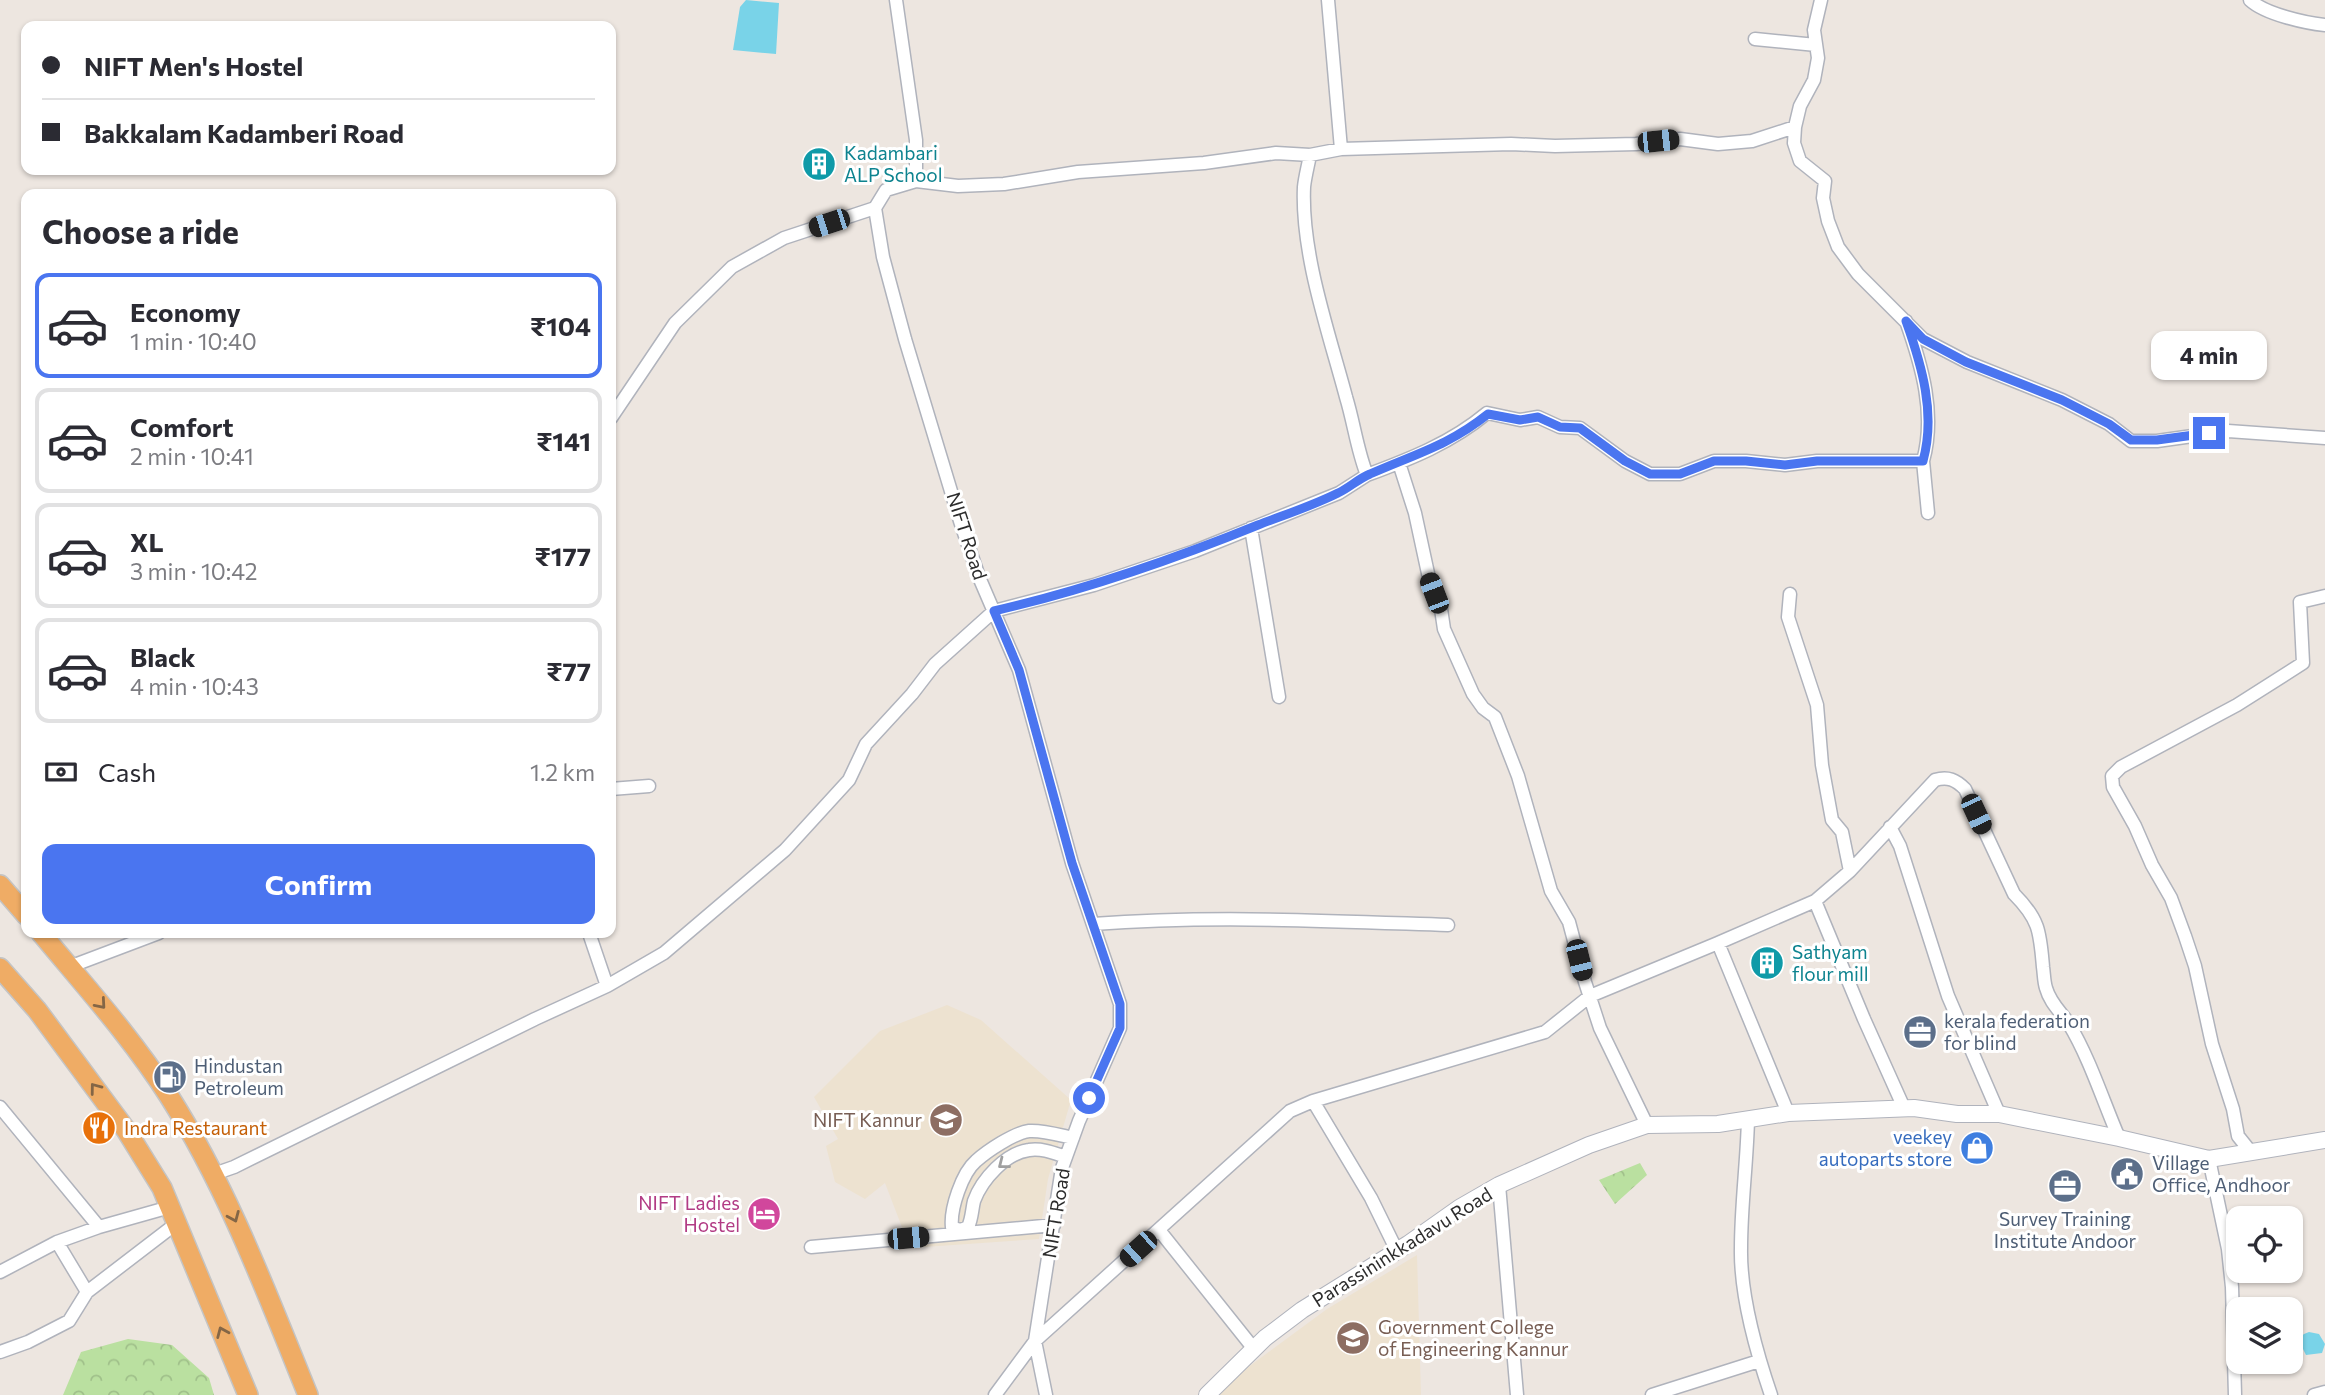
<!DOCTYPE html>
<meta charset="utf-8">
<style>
body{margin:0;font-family:Commissioner,sans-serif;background:#f7f7f7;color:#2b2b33;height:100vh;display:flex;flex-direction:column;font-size:26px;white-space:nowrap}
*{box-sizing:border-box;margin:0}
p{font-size:23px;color:#7c7c81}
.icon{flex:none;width:38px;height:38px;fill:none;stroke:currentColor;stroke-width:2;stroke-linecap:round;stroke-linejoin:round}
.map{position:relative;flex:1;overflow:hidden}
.details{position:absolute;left:21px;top:189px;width:595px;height:749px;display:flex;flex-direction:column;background:#fff;border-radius:14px;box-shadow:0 2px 5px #0004}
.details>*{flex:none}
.banner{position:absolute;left:21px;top:21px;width:595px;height:154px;border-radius:14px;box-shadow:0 2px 5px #0004;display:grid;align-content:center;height:154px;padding:0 21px;background:#fff}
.buttons{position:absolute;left:2226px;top:1206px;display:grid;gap:14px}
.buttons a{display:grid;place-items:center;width:77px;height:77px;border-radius:14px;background:#fff;box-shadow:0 2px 5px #0004;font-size:35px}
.end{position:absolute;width:32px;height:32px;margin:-16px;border:9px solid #4a75f0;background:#fff;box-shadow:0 0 0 4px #fff}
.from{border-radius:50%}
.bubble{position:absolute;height:49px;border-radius:14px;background:#fff;box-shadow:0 2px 5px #0004;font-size:23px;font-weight:700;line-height:49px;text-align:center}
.car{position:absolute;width:21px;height:42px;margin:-21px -10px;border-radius:9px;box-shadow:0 0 5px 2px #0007;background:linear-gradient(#222 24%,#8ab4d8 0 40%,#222 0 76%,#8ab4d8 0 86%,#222 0)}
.banner b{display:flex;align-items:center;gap:24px;height:66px;font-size:26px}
.banner b+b{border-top:2px solid #e1e1e2}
.banner i{width:18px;height:18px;background:#2b2b33}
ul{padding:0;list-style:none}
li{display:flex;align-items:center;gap:21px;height:105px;margin:0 14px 10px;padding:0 7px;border:4px solid #e1e1e2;border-radius:14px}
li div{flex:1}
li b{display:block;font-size:26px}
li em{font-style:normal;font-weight:700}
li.on{border-color:#4a75f0}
li>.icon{width:63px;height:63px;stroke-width:1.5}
h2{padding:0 21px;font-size:32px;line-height:84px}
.pay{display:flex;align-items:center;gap:18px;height:77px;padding:0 21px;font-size:26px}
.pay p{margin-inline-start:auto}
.action{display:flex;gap:14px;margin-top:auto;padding:14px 21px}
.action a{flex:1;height:80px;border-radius:14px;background:#4a75f0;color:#fff;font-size:28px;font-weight:700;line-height:80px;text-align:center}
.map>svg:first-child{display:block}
.education{fill:#ede2d0}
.forest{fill:url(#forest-crowns)}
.water{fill:#79d3e8}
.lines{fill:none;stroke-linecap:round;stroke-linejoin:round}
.minor-casing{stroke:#b0b3bc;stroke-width:15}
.secondary-casing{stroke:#b0b3bc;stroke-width:18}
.trunk-casing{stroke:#c4c4c4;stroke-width:22}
.minor{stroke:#fff;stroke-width:12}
.secondary{stroke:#fff;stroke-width:16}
.trunk{stroke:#efac65;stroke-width:19}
.oneway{stroke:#846646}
.oneway2{stroke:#a0a0a0}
.route{stroke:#4a75f0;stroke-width:9}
.labels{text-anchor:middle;stroke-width:6;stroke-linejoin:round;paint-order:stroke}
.culture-label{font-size:19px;fill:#0d838f;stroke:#fff;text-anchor:start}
.street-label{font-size:19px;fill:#2c2c2c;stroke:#fff}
.service-label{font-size:19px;fill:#4e5e75;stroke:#fff;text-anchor:start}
.education-label{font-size:19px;fill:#785e54;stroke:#fff;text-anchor:end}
.food-label{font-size:19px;fill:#c56008;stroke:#fff;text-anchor:start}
.shop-label{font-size:19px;fill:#366cbe;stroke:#fff;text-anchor:end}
.hotel-label{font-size:19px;fill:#b23c85;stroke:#fff;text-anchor:end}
</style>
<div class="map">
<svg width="2325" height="1395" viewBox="0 0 2325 1395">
<defs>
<pattern id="forest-crowns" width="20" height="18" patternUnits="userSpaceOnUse" patternTransform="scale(1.75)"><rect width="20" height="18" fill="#bae0a0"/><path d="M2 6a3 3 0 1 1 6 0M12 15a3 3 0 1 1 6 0" fill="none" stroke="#a0c08a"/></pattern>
</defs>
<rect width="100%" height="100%" fill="#ede6e0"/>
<!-- education -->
<path class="education" d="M947 1005 981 1020 1071 1100 1048 1179 1039 1239 910 1248 885 1183 865 1199 835 1182 826 1146 838 1139 814 1097 880 1031Z
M1417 1255 1421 1395H1218L1247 1368 1327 1309Z"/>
<!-- forest -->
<path class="forest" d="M1640 1163 1647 1175 1615 1204 1599 1180Z
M128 1339 172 1345 209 1378 214 1395H63L81 1352Z"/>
<!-- water -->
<path class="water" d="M746 0 779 3 776 54 733 50 740 7Z
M2309 1332 2319 1334 2325 1344 2322 1353 2306 1355 2298 1339 2304 1334Z"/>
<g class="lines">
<!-- minor casing -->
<g class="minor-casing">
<path id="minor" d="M896 0 916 140V181
M1328 0 1341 149
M1821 0 1814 30 1818 58 1814 80 1800 106 1795 127 1794 143 1800 161 1825 181 1823 198 1828 221 1838 247 1858 274 1923 339 1967 362 2062 400 2109 424 2131 441H2157L2228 431 2325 438
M2250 0C2265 14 2305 23 2325 25
M1755 39 1816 45
M1310 155C1308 166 1305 177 1304 187 1301 254 1329 333 1346 397 1354 423 1357 450 1367 475 1410 459 1451 443 1487 413L1520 420 1538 417 1560 427 1580 428 1625 461 1650 474H1680L1714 461H1746L1785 465 1817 461H1923C1936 414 1922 366 1906 321
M611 418 675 323 732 267 784 238 875 208
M1923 461 1928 513
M1399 463 1415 513 1429 578 1441 609 1444 629 1473 694 1483 708 1495 717 1518 776 1551 891 1569 922 1585 982 1600 1028 1647 1125
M1251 528 1279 697
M1790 594 1788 617 1817 705 1822 765 1832 820 1842 832 1850 871
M611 789 649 786
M1890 827 1900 846 1948 996 1999 1114
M1815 901 1864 1019 1904 1108
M1093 924C1212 915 1330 921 1448 925
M1718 943 1815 901 1850 871 1935 780C1948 776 1956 780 1965 789L2014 894C2040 920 2040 933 2043 967 2044 974 2044 982 2046 988 2050 1003 2061 1012 2069 1024 2090 1059 2103 1101 2119 1138
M69 967 159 933
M607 986 664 953 785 850 849 780 866 744 912 694 935 664 994 611 1094 585 1195 551 1339 493 1367 475
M1313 1101 1371 1198 1397 1251
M0 1107 99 1227
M1748 1119C1747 1162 1741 1205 1741 1248 1740 1296 1756 1351 1771 1395
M2250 1151 2238 1136 2233 1109 2212 1044 2195 966 2185 936 2171 898 2152 865 2135 826 2113 787 2112 776 2121 767 2237 705 2303 663 2300 602 2325 596
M1066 1157C1054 1153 1042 1148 1029 1150 1006 1153 982 1179 974 1201 972 1209 972 1219 968 1227L960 1230 952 1227C950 1209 962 1173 976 1161 987 1151 1014 1133 1029 1131 1043 1130 1059 1135 1073 1138
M2209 1159 2228 1249 2232 1287 2235 1395
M214 1174 234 1167 535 1019 607 986 589 933
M1499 1185 1517 1395
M1159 1230 1254 1349
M811 1247 1054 1225
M0 1272 57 1242 99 1227 170 1207
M87 1292 177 1223
M0 1352 28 1342 69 1321 87 1292 57 1242
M995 1395 1035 1341 1290 1111 1313 1101 1545 1032 1590 996 1718 943 1788 1113
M1046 1395 1035 1341 1062 1168 1079 1121 1120 1028V1004L1072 863 1019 670 979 577 960 521 905 339 883 257 875 208 886 190 916 181 958 186 1004 184 1078 172 1204 163 1276 153 1310 155 1341 149 1511 144 1555 146 1636 144 1680 139 1718 144 1752 141 1795 127
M1652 1395 1759 1361
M2314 1395 2325 1392"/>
</g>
<!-- secondary casing -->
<g class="secondary-casing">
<path id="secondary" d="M1207 1395 1265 1338 1302 1310 1408 1244 1459 1208 1499 1185 1589 1145 1647 1125 1718 1124 1788 1113 1914 1108 1957 1114H1999L2119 1138 2209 1159 2325 1140"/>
</g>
<!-- trunk casing -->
<g class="trunk-casing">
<path id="trunk" d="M0 885 26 915
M41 933C85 986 132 1038 169 1096 228 1189 267 1294 308 1395
M0 968 37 1010 126 1130 162 1188 248 1395"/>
</g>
<!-- minor -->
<use href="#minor" class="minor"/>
<!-- secondary -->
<use href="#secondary" class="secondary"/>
<!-- trunk -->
<use href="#trunk" class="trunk"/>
</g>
<!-- one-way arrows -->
<defs><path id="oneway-chevron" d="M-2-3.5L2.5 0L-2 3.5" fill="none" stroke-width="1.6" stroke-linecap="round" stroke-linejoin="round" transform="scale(1.75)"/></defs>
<g class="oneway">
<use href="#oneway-chevron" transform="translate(101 1004) rotate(49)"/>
<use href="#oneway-chevron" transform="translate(95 1088) rotate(-127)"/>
<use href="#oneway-chevron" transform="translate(234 1217) rotate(67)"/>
<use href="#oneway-chevron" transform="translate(222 1332) rotate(-113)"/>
</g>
<use class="oneway2" href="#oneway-chevron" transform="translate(1003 1164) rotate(142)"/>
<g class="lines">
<!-- route -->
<path class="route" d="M1089 1098 1120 1028V1004L1072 863 1019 670 994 611C1085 590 1172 560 1258 525 1284 515 1312 506 1338 493 1349 488 1358 479 1370 474 1415 454 1448 446 1488 414L1520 420 1538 417 1560 427 1580 428 1625 461 1650 474H1680L1714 461H1746L1785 465 1817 461H1923C1936 414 1922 366 1906 321L1923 339 1966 362 2062 400 2109 424 2131 440H2157L2209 433"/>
</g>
<!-- icons -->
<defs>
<g id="building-disc" transform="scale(1.75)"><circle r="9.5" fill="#0f9aa8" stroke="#fff"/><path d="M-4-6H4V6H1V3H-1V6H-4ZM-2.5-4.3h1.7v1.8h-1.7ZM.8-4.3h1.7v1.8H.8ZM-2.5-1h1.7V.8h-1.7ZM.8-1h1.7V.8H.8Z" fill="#fff"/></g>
<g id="office-disc" transform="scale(1.75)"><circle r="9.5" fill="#5c6f8a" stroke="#fff"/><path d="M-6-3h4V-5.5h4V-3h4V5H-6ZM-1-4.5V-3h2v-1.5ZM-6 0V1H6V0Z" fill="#fff"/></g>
<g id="fuel-disc" transform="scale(1.75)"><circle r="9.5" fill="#5c6f8a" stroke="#fff"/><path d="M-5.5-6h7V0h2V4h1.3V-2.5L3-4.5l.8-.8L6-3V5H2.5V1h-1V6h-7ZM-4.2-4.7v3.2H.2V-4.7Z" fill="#fff"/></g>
<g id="university-disc" transform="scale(1.75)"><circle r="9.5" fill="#8d6e63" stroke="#fff"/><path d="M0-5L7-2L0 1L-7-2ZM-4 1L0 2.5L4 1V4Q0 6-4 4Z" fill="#fff"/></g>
<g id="restaurant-disc" transform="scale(1.75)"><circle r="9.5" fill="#e8710a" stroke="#fff"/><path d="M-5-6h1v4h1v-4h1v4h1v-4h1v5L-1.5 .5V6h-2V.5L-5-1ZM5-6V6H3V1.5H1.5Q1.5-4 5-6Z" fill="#fff"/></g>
<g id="shop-disc" transform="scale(1.75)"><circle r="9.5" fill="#3f7fe0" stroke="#fff"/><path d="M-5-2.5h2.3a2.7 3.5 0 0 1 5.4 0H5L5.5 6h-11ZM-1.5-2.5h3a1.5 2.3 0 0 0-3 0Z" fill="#fff"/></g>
<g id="civic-disc" transform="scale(1.75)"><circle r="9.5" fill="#5c6f8a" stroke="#fff"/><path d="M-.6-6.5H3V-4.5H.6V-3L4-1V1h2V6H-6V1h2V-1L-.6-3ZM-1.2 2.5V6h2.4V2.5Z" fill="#fff"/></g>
<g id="hotel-disc" transform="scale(1.75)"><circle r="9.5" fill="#d1479c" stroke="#fff"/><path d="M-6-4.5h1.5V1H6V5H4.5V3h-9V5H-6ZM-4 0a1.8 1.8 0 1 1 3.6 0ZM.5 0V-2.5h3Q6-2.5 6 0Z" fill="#fff"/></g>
</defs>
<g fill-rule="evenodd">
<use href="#building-disc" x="819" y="164"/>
<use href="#building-disc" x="1767" y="963"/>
<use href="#office-disc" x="1920" y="1032"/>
<use href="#fuel-disc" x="170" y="1077"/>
<use href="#university-disc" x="946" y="1120"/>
<use href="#restaurant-disc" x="99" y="1128"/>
<use href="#shop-disc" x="1977" y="1148"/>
<use href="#civic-disc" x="2127" y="1174"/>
<use href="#office-disc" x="2065" y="1186"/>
<use href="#hotel-disc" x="764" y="1214"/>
<use href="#university-disc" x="1353" y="1338"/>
</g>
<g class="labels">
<!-- culture labels -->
<g class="culture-label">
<text x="844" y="160">Kadambari<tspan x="844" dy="22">ALP School</tspan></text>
<text x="1792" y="959">Sathyam<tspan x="1792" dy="22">flour mill</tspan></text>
</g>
<!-- street labels -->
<g class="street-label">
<text transform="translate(967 536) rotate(72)" y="7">NIFT Road</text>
<text transform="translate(1056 1213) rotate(-81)" y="7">NIFT Road</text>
<text transform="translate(1402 1247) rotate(-32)" y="7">Parassininkkadavu Road</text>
</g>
<!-- service labels -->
<g class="service-label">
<text x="1944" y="1028">kerala federation<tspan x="1944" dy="22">for blind</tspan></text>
<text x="194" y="1073">Hindustan<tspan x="194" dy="22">Petroleum</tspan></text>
<text x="2152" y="1170">Village<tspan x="2152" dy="22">Office, Andhoor</tspan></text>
<text x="2065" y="1226" text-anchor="middle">Survey Training<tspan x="2065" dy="22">Institute Andoor</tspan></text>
</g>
<!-- education labels -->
<g class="education-label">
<text x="922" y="1127">NIFT Kannur</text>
<text x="1378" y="1334" text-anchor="start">Government College<tspan x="1378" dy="22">of Engineering Kannur</tspan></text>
</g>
<!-- food labels -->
<g class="food-label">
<text x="124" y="1135">Indra Restaurant</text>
</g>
<!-- shop labels -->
<g class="shop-label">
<text x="1952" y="1144">veekey<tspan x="1952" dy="22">autoparts store</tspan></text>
</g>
<!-- hotel labels -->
<g class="hotel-label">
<text x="740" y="1210">NIFT Ladies<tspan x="740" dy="22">Hostel</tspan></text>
</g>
</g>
</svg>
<div class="buttons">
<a><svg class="icon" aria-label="locate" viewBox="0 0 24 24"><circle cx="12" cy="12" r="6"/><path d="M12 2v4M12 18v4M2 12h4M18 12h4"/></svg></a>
<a><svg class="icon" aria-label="layers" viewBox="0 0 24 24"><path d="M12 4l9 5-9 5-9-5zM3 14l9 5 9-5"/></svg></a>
</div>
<i class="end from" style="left:1089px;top:1098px"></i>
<i class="end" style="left:2209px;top:433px"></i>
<div class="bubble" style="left:2151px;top:331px;width:116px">4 min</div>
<i class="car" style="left:1658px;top:141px;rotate:84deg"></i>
<i class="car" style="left:829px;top:223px;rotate:252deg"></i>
<i class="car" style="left:1434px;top:593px;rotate:339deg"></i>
<i class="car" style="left:1976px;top:814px;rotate:155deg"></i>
<i class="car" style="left:1579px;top:960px;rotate:166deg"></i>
<i class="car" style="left:908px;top:1238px;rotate:85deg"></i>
<i class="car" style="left:1138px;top:1249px;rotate:228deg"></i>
<div class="banner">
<b><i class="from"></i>NIFT Men's Hostel</b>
<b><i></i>Bakkalam Kadamberi Road</b>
</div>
<section class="details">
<h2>Choose a ride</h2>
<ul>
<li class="on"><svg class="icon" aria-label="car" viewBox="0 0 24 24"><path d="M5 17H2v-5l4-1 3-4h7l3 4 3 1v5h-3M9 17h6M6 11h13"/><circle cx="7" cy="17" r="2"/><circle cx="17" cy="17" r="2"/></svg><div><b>Economy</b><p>1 min · 10:40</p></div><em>₹104</em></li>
<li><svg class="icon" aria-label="car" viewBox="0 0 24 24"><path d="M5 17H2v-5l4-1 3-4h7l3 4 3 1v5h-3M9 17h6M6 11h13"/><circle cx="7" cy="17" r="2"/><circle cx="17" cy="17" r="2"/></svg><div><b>Comfort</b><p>2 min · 10:41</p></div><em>₹141</em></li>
<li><svg class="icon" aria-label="car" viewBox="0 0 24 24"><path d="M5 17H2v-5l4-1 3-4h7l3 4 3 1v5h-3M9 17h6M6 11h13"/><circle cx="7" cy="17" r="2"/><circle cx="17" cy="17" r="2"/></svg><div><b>XL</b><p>3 min · 10:42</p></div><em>₹177</em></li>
<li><svg class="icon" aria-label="car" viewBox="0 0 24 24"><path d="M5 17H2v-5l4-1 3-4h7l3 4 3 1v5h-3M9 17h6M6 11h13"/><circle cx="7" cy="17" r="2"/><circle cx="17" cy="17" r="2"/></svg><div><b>Black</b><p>4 min · 10:43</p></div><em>₹77</em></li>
</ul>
<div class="pay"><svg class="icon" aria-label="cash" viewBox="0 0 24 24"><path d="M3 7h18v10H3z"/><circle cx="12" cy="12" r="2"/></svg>Cash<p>1.2 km</p></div>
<div class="action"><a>Confirm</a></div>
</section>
</div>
